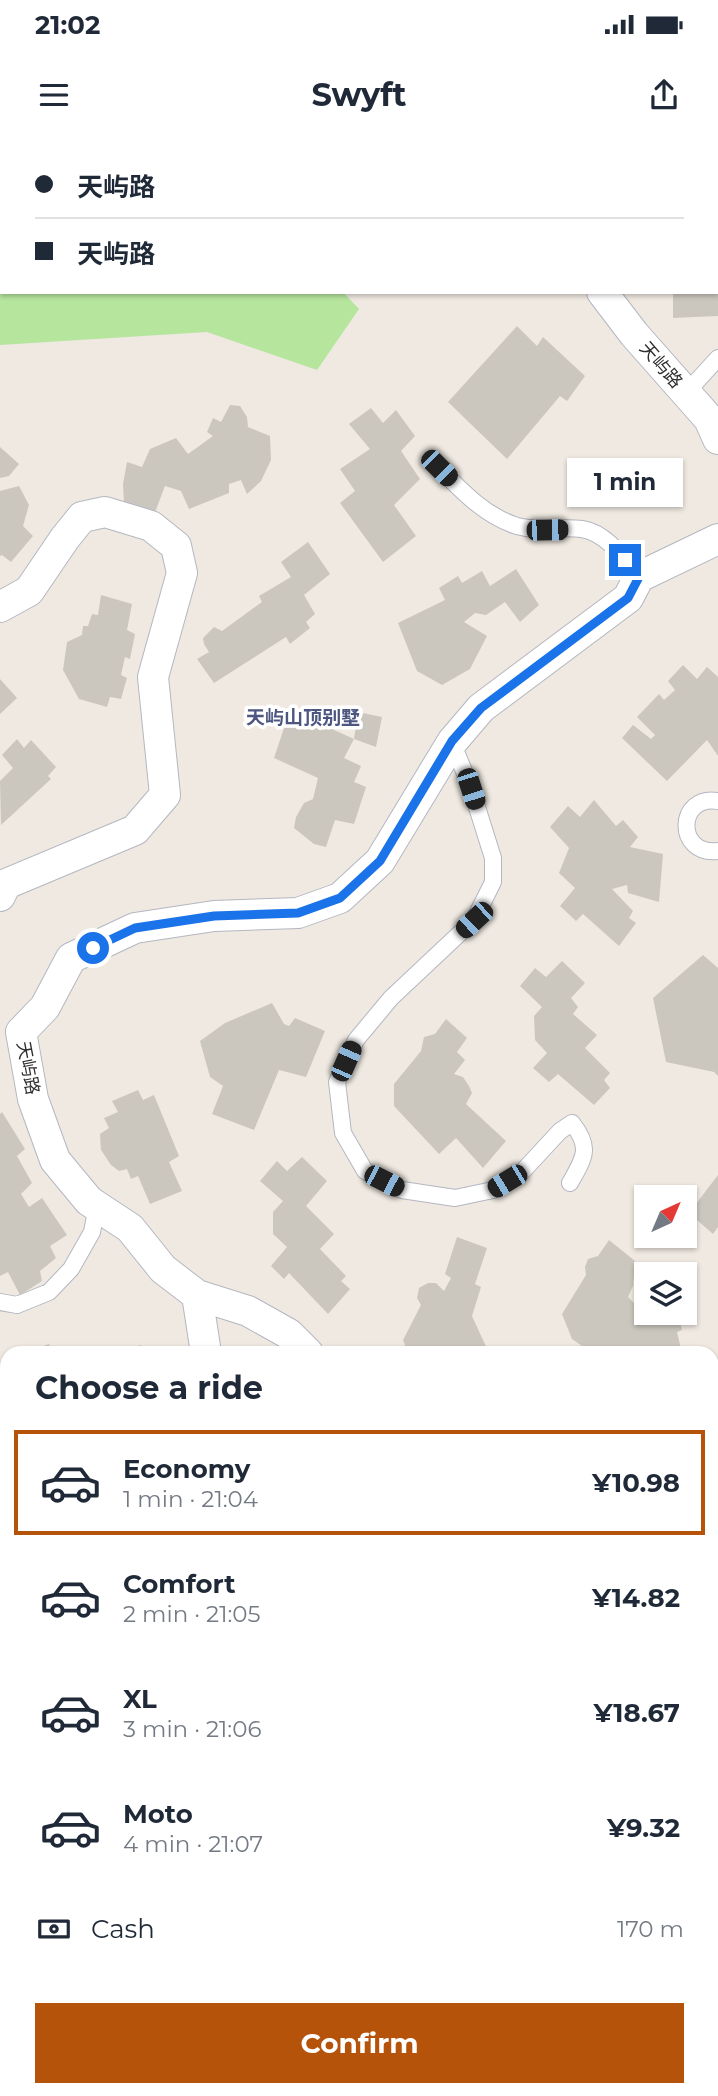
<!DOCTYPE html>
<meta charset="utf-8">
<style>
body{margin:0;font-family:Montserrat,"Noto Sans SC",sans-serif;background:#f2f2f3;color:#1f2937;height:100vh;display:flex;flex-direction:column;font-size:26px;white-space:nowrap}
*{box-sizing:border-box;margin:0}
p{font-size:23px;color:#747a83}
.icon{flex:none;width:38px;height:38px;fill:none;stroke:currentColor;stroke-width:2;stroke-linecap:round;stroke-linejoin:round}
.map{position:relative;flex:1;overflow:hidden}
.details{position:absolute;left:0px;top:1206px;width:719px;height:751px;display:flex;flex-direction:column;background:#fff;border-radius:21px 21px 0 0;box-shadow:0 2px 5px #0004}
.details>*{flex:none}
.top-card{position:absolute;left:0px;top:0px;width:719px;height:154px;box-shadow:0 2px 5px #0004;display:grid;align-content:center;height:154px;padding:0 35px;background:#fff}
.needle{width:46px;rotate:44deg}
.fabs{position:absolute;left:634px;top:1045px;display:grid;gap:14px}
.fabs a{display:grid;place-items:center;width:63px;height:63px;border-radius:0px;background:#fff;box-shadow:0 2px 5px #0004;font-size:35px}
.end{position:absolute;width:32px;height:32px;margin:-16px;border:9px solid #1a73e8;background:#fff;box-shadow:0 0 0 4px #fff}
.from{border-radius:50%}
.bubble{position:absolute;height:49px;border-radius:0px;background:#fff;box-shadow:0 2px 5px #0004;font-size:23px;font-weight:700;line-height:49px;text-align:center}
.car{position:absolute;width:21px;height:42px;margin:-21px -10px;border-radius:9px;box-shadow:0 0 5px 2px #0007;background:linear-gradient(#222 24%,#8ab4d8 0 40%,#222 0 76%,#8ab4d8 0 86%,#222 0)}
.top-card b{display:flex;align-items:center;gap:24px;height:66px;font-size:26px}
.top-card b+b{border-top:2px solid #e0e1e3}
.top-card i{width:18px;height:18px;background:#1f2937}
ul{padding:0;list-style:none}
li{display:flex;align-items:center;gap:21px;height:105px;margin:0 14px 10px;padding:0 21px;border:4px solid transparent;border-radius:0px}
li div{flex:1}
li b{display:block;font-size:26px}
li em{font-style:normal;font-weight:700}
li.on{border-color:#b45309}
li>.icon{width:63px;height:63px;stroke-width:1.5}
h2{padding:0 35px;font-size:32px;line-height:84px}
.pay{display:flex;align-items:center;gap:18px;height:77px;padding:0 35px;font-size:26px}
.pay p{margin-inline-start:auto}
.action{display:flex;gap:14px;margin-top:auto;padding:14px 35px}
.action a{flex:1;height:80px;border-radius:0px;background:#b45309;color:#fff;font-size:28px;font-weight:700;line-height:80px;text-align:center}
.status{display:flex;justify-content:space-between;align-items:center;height:49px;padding:0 35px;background:#fff;direction:ltr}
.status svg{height:19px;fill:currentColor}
header{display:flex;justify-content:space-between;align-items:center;height:91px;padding:0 35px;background:#fff;font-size:32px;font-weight:700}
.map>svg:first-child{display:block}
.green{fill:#b6e59e}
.building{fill:#cbc7bf}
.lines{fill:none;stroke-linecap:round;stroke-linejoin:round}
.lane-casing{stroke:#b4b7c1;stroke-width:18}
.street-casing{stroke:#b4b7c1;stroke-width:32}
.lane{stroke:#fff;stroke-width:16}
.street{stroke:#fff;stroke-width:30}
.route{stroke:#1a73e8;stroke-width:9}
.labels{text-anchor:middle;stroke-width:7;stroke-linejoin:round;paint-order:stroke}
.street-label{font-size:18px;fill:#2e2e2e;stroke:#fff}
.neighbourhood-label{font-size:19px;font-weight:bold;fill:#4d5680;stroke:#fff}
</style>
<div class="status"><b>21:02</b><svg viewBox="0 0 49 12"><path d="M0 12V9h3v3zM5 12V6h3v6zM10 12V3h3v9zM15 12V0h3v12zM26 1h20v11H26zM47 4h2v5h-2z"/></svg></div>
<header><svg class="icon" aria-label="menu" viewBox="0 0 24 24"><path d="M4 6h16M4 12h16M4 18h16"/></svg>Swyft<svg class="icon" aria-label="share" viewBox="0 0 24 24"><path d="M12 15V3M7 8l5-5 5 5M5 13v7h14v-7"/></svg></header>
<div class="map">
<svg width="718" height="1956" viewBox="0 0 718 1956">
<rect width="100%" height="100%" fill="#efe9e1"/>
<!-- green -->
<path class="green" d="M0 0 182 2H2V152H343L359 169 317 230 207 192 0 205Z
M0 1447 7 1449V1792H0Z
M718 1508V1956H56L55 1950H712V1509Z"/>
<!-- building -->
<path class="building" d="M673 152H718V176L673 178Z
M517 186 537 206 543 197 585 236 567 261 560 256 507 319 448 262Z
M230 265 240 266 247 277 248 287 270 296 271 320 261 341 247 354 241 340 229 344V353L189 369 181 351 165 346 154 375 124 363 123 344 127 322 142 327 150 309 176 298 188 314 213 296 207 292 213 278 221 282Z
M371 268 383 283 396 270 415 296 401 311 420 339 394 365 416 396 383 422 340 363 355 351 340 329 370 309 349 284Z
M0 307 19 324 9 336 0 338Z
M19 346 29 365 23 386 33 396 11 422 2 415 0 416V351Z
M308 402 330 434 304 455 315 474 306 482 310 488 290 504 286 497 214 543 197 519 209 512 204 504 203 498 214 487 222 491 262 462 259 456 291 437 281 422Z
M516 429 539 465 520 482 505 462 486 475 475 473 464 482 487 496 470 529 442 545 417 531 398 483 445 460 439 448 458 436 462 443 482 431 490 446Z
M101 455 132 464 127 490 135 494 130 519 125 517 121 535 127 538 121 559 110 557 107 567 79 559 63 530 67 502 82 495 83 486H88L92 474 98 475Z
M683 525 697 539 707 527 718 537V616L707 600 667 641 622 598 633 585 651 599 655 595 637 577 659 554 664 560 675 550 668 541Z
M0 539 17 558 0 574Z
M290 570 354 599 358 572 382 577 376 607 354 599 344 618 361 626 354 642 366 647 354 684 335 680 326 707 314 704 294 688 296 677 304 663 313 659 318 638 274 618Z
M17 599 24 608 31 600 56 627 48 636 51 639 1 685 0 641 13 628 2 615Z
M594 660 616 686 623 680 638 697 630 707 663 714 659 762 628 753 627 745 612 749 633 771 629 778 636 783 619 806 583 774 576 781 560 766 575 748 559 733 569 708 550 687 568 666 580 677Z
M703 815 718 828V936L714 932 666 922 653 858Z
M562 821 585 843 571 858 578 867 573 874 597 895 585 908 610 933 604 940 610 948 594 965 558 934 549 942 533 928 547 913 535 900 534 876 542 867 520 846 535 828 546 837Z
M272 863 284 884 289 886 295 878 325 891 306 937 279 930 254 990 212 974 223 946 210 937 200 901 225 883Z
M446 879 467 898 457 912 465 920 454 934 463 937 469 946 472 953 466 964 506 1001 483 1028 456 998 439 1014 394 966V944L421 911 424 897 435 894Z
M138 950 143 960 154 955 179 1016 169 1022 182 1051 150 1064 138 1036 131 1039 127 1029 119 1031 111 1025 101 1010 100 994 109 988 104 978 118 972 112 961Z
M2 972 25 1009 17 1016 32 1043 21 1054 29 1067 42 1058 67 1095 50 1106 56 1118 40 1131 42 1141 20 1155 8 1132 0 1136V974Z
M302 1017 327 1041 306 1066 334 1094 320 1109 346 1136 341 1141 350 1149 328 1174 289 1133 284 1139 271 1126 287 1107 273 1094V1072L283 1061 260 1041 277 1021 287 1031Z
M718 1035V1087L713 1094 689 1073Z
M457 1097 487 1108 475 1144 481 1147 472 1176 489 1213H408L403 1200 421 1165 417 1158 419 1148 428 1143H436L444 1151 451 1138 445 1134Z
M609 1100 635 1121 633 1146 628 1157 643 1172 645 1178 678 1173 682 1190 677 1192 682 1213H592L572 1199 562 1174 586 1135 585 1127 588 1119 598 1116Z
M49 1204 52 1213H27Z
M141 1205 144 1213H120V1212Z
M0 1229 7 1230V1309L0 1294Z"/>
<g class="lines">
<!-- lane casing -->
<g class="lane-casing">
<path id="lane" d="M686 253 718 218
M439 328C462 351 485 376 517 386 538 392 560 386 582 389 607 393 624 419 639 437
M452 602 471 648 493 718V742L474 780 391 858 356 900 337 942 343 993 365 1031 402 1050 455 1058 493 1050 522 1032 560 991 572 983C592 1008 584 1018 570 1043
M718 661C677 654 675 716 718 711
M0 1162 17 1165 49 1152 71 1129 92 1092 97 1066"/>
</g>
<!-- street casing -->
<g class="street-casing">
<path id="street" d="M486 0 487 2
M602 152 634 194 709 279 718 299
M0 467 29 451 65 398 82 377 105 372 151 386 176 406 182 433 153 537 165 655 135 690 6 744 0 756
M197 1155 206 1213
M308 1213 289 1194 248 1171 197 1155 163 1129 130 1088 89 1061 55 1020 33 959 21 892 45 867 71 818 135 788 214 776 298 773 340 758 380 721 452 602 481 568 628 458 639 437 718 399
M712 1351 718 1352
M383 1956 384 1950"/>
</g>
<!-- lane -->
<use href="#lane" class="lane"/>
<!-- street -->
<use href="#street" class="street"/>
</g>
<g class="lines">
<!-- route -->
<path class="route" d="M93 808 135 788 214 776 298 773 340 758 380 721 452 601 481 568 628 458 639 437 625 420"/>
</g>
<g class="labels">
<!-- street labels -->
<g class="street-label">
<text transform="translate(661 225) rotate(49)" y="6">天屿路</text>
<text transform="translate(28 928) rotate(79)" y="6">天屿路</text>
</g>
<!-- neighbourhood labels -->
<g class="neighbourhood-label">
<text x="303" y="584">天屿山顶别墅</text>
</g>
</g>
</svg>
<div class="fabs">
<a><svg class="needle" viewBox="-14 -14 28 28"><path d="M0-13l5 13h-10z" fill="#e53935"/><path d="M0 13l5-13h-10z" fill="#747a83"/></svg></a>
<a><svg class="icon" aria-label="layers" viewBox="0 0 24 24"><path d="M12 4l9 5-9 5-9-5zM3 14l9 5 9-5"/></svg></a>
</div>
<i class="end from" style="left:93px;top:808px"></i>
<i class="end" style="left:625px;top:420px"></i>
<div class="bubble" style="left:567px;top:318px;width:116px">1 min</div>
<i class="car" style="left:439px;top:328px;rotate:135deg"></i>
<i class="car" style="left:547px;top:390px;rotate:89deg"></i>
<i class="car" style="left:471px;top:649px;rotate:162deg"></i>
<i class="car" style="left:474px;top:780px;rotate:227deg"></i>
<i class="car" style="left:346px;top:921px;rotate:24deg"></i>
<i class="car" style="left:384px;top:1041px;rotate:117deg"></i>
<i class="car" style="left:507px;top:1041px;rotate:239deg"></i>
<div class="top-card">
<b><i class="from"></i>天屿路</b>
<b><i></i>天屿路</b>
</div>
<section class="details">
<h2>Choose a ride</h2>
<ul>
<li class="on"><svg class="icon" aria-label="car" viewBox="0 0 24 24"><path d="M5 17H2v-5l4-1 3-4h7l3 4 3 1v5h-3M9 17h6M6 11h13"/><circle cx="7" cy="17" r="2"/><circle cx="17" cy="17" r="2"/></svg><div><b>Economy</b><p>1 min · 21:04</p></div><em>¥10.98</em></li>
<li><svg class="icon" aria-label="car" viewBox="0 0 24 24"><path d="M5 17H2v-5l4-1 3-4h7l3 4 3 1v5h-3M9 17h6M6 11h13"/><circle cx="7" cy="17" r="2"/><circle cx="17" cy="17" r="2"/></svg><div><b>Comfort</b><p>2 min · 21:05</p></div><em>¥14.82</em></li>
<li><svg class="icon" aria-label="car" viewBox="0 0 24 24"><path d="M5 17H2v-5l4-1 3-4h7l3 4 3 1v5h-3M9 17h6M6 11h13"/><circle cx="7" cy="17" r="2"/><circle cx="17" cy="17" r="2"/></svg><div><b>XL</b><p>3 min · 21:06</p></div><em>¥18.67</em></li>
<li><svg class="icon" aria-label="car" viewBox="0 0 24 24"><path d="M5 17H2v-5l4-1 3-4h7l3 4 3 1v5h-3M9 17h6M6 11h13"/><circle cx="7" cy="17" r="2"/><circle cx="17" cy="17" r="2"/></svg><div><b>Moto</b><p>4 min · 21:07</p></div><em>¥9.32</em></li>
</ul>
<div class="pay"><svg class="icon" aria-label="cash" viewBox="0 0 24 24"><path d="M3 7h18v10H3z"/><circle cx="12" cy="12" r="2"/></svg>Cash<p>170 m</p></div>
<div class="action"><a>Confirm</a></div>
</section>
</div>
